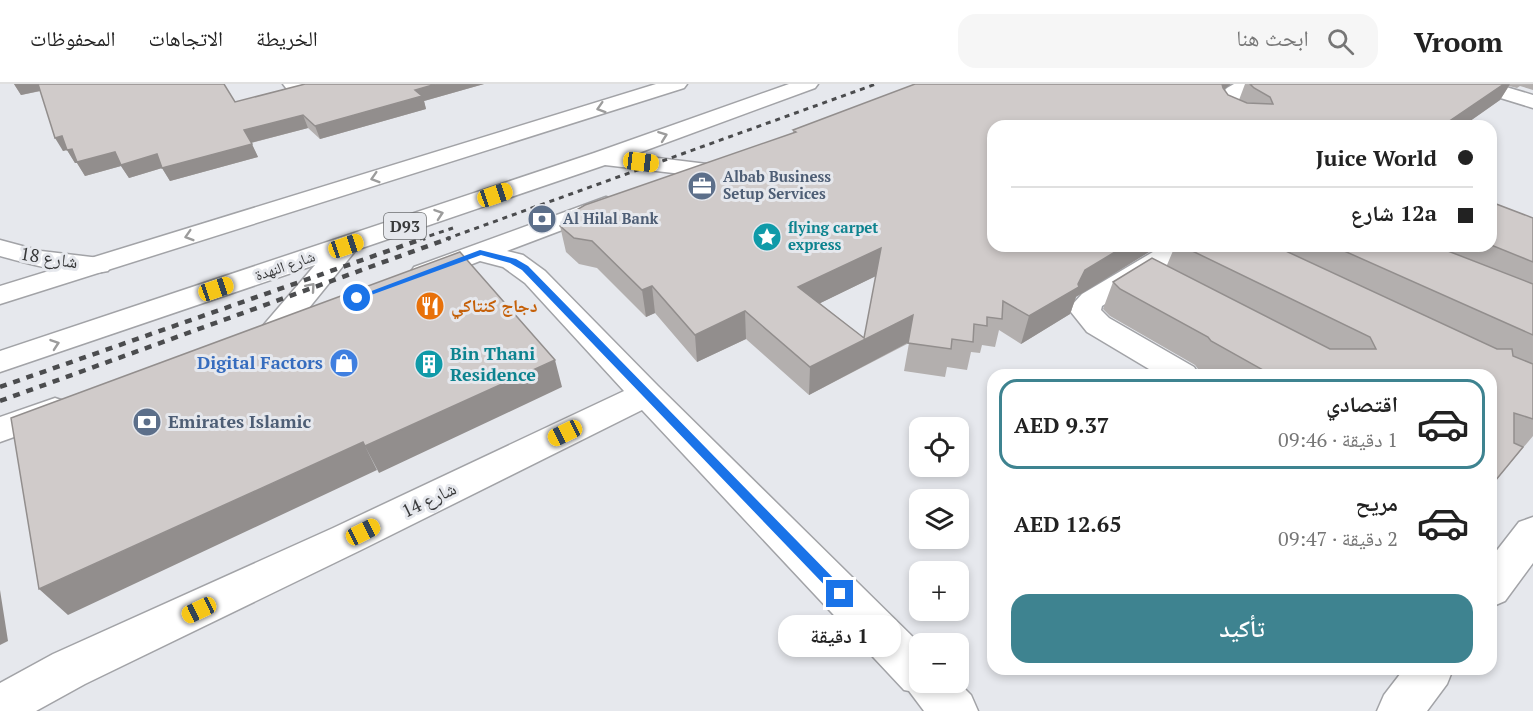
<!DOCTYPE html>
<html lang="ar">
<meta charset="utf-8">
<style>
body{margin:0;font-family:"PT Serif","Noto Naskh Arabic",serif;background:#f6f6f6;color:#222;direction:rtl;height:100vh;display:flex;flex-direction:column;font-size:22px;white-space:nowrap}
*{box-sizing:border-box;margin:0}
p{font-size:20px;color:#767676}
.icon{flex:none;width:33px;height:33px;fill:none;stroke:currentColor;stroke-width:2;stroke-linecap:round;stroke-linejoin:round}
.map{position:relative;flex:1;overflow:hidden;direction:ltr}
.panel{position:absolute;left:987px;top:285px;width:510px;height:306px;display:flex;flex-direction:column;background:#fff;border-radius:18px;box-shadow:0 3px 9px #0003;direction:rtl}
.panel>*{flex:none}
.guide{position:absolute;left:987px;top:36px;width:510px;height:132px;border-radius:18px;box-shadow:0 3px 9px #0003;direction:rtl;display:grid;align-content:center;height:132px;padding:0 24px;background:#fff}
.buttons{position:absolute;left:909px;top:333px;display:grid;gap:12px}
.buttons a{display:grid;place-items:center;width:60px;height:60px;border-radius:12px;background:#fff;box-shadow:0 3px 9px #0003;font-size:30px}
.end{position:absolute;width:27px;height:27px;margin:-14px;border:8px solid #1a73e8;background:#fff;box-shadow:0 0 0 3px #fff}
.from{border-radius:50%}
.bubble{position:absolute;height:42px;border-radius:18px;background:#fff;box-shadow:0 3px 9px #0003;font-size:20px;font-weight:600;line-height:42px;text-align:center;direction:rtl}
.car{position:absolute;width:18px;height:36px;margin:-18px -9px;border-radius:8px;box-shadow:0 0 4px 2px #0007;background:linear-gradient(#f5c518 24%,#345 0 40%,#f5c518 0 76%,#345 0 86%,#f5c518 0)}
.guide b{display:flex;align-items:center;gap:21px;height:57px;font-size:22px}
.guide b+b{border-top:2px solid #e0e0e0}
.guide i{width:15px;height:15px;background:#222}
ul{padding:10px 0 0;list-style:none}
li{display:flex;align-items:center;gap:18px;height:90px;margin:0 12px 9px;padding:0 12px;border:3px solid transparent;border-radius:18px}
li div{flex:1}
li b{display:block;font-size:22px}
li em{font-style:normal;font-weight:600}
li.on{border-color:#3e8390}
li>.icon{width:54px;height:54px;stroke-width:1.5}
.primary-button{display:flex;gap:12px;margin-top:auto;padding:12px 24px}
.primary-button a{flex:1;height:69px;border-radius:18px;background:#3e8390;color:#fff;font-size:24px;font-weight:600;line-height:69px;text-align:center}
header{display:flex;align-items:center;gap:36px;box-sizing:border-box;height:84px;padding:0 30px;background:#fff;border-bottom:2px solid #e0e0e0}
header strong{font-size:28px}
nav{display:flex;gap:33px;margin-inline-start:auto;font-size:21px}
.search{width:420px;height:54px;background:#f6f6f6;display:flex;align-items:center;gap:15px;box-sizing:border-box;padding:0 21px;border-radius:18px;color:#767676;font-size:22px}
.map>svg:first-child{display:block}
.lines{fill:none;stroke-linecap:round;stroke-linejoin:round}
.minor-casing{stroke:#a2a3a7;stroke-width:3}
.major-casing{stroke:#a2a3a7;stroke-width:3}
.minor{fill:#fff;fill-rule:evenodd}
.major{fill:#fff;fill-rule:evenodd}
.rail-far1{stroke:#4b4c4e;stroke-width:3;stroke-dasharray:5 5;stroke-linecap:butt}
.rail{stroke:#4b4c4e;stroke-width:4.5;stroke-dasharray:7 7;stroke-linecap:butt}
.wall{fill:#b3afae;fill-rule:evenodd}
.shaded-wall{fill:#928e8d}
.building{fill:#d0cbca;stroke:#928e8d;stroke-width:1.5;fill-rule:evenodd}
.oneway{stroke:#9c9c9c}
.route{fill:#1a73e8}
.labels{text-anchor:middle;stroke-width:6;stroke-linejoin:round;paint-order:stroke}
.far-service-label{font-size:15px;font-weight:bold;fill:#4e5e75;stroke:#e6e8ed;text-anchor:start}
.far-culture-label{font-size:15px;font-weight:bold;fill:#0d838f;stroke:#e6e8ed;text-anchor:start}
.far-street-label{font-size:15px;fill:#38393a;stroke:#e6e8ed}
.shield{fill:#e6e8ed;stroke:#6c6e70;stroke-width:1.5}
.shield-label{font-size:16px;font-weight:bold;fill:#38393a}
.street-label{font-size:18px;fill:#38393a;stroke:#e6e8ed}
.food-label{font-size:18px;font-weight:bold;fill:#c56008;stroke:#e6e8ed;text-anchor:start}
.culture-label{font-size:18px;font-weight:bold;fill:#0d838f;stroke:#e6e8ed;text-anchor:start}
.shop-label{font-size:18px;font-weight:bold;fill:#366cbe;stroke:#e6e8ed;text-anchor:end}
.service-label{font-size:18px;font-weight:bold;fill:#4e5e75;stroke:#e6e8ed;text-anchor:start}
</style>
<header>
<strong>Vroom</strong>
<div class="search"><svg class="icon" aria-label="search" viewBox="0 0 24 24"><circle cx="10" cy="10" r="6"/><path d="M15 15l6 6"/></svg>ابحث هنا</div>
<nav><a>الخريطة</a><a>الاتجاهات</a><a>المحفوظات</a></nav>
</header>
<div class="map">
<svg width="1533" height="627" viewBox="0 0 1533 627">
<rect width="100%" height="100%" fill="#e6e8ed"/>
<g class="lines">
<!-- minor casing -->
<g class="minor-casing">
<path id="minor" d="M283 0H341L338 4 313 8 286 4Z
M1234 0H1260L1234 19C1238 33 1254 32 1261 42 1240 42 1218 44 1213 18L1227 4Z
M1465 0H1496L1533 11V24L1468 4Z
M606 113 615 116 619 121 615 126 507 167 523 171 545 187 658 302 920 560V598H958L971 611 978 627H924L909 607 904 606 642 326 361 466 85 600 36 627H0V599L53 570 333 444 624 307 525 199 503 183 480 177 434 195 424 197 414 195 410 189 414 183Z
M0 156 41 167 108 175 112 181 108 187C79 194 29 180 0 172Z
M1163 162H1195L1191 168 1102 222 1101 226 1109 234 1194 283 1199 291H1159L1087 248 1071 228 1072 221 1082 210Z
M55 314 67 318 72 326 67 334 0 358V333Z
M1533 433V479L1505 517 1491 523V474L1519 438Z
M1404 585H1453L1447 600 1427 627H1377L1384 611Z"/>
</g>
<!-- major casing -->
<g class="major-casing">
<path id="major" d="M656 0H687L684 4 0 220V202Z
M789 0H818L815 4 633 71 707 80 711 85 707 90 699 92 605 81 356 166 287 251 276 254 265 251 261 244 315 181 0 288V267L594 69Z"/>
</g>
<!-- minor -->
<use href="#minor" class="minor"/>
<!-- major -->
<use href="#major" class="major"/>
<!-- rail-far1 -->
<path class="rail-far1" d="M420 155 453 144
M446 155 876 0"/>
<!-- rail -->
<path class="rail" d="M0 303 425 154
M0 317 450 154"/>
</g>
<!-- wall -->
<path class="wall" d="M14 0 235 18 305 0H484L424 17 426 25 320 55 308 44 251 59 258 73 170 97 162 84 129 94 121 82 85 92 77 79H75L67 66 63 67 41 7 21 11Z
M1245 0H1533V6L1520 2 1517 4 1509 2 1500 16 1463 42H993L1076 213 1070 230 1021 260 999 246 995 263 982 261 980 269 971 268 967 286 947 283 945 293 904 287 909 259 809 311 746 255 697 278 655 229 646 233 597 184 579 180 566 168 560 142 793 49V46L1224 6 1228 11 1239 16ZM876 192 864 254 820 219Z
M1491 118 1533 134V352L1491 402V291H1208L1198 285 1195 281 1110 232 1103 225 1113 198 1167 181 1175 162H1491Z"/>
<!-- shaded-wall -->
<path class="shaded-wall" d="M14 0H40L44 6 21 11Z
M436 0H484L424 17 426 25 320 55 315 42 415 6Z
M1218 0H1231L1211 16Z
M1504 0H1510L1500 16 1463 42H1442Z
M303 31 308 44 250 59 244 46Z
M62 52 70 65 63 67 55 54Z
M252 60 258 73 170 97 162 84 129 94 121 82 85 92 77 79H75L67 66 72 65 157 70Z
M1125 162H1159L1076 213 1070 230 1021 260 1029 232 1085 186Z
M881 164 878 191 798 230V203Z
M652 202 655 229 646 233 642 206Z
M745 227 746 255 697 278 695 251Z
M913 231 909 258 809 311 810 283Z
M555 276 562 303 379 389 365 362Z
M363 358 377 386 68 531 39 505Z
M0 506 8 557 0 561Z"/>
<!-- building -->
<path class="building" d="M38 0H224L235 18 305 0H436L415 6 422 12 315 42 303 31 244 46 252 60 162 84 157 70 121 81 115 68 77 78 72 65 67 66 62 52 55 54Z
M915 0H1222L1223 4 1228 11 1247 19 1273 20 1270 13 1254 4 1250 0H1504L1442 42H993V162H1125L1085 186 1078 200 1079 203 1029 232 1003 217 1002 235 987 233V242L974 240 973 258 952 255 951 265 908 259 913 231 810 283 745 227 695 251 652 202 642 206 592 157 574 154 560 142 573 128 585 121 796 48 793 46ZM881 164 864 254 798 203Z
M1491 118 1533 134V178L1491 161Z
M1182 162H1275L1497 265H1512L1513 272 1533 280V335L1514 329V359L1523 363 1491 402V291H1272L1211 257 1208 253 1120 205 1113 198 1152 174 1330 265H1376L1370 253Z
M1333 162H1435L1533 200V251Z
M460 168 555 276 365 362 363 358 39 505 11 334Z"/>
<!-- one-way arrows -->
<defs><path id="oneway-chevron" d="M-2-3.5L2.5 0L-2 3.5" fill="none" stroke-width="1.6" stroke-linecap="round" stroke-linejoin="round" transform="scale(1.5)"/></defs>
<g class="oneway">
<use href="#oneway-chevron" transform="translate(601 24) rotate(163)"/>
<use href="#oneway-chevron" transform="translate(663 52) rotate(-20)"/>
<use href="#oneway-chevron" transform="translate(375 94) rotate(163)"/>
<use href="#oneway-chevron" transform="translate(439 130) rotate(-19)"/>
<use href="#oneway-chevron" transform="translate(189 152) rotate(163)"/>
<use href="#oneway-chevron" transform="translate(311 203) rotate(-49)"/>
<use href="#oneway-chevron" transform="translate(55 260) rotate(-19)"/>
</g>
<!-- route -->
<path class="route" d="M480 166 516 175 528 182 845 506V513H836L522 186 510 179 481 171 360 215 353 214Z"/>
<!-- icons -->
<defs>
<g id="office-disc" transform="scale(1.5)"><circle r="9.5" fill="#5c6f8a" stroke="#e6e8ed"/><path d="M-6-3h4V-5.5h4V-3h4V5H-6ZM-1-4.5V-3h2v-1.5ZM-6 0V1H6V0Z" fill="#fff"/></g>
<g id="bank-disc" transform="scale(1.5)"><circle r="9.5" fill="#5c6f8a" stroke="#e6e8ed"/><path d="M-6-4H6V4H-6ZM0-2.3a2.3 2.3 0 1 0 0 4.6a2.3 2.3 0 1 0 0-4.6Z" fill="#fff"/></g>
<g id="sight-disc" transform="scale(1.5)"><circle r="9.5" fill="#0f9aa8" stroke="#e6e8ed"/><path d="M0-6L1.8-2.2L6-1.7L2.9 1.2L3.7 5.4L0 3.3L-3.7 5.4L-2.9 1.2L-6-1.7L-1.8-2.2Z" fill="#fff"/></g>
<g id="restaurant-disc" transform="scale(1.5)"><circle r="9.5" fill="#e8710a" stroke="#e6e8ed"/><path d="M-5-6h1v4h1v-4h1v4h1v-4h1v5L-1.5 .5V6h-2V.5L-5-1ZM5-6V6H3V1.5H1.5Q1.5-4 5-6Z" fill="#fff"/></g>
<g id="shop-disc" transform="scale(1.5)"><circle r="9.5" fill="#3f7fe0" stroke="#e6e8ed"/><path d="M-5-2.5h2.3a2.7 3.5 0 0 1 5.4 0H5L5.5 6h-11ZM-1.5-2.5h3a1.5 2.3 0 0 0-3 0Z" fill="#fff"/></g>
<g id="building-disc" transform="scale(1.5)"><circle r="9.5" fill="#0f9aa8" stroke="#e6e8ed"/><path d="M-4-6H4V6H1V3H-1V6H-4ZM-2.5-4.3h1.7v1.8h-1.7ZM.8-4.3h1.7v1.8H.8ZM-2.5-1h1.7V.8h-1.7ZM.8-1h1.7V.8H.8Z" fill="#fff"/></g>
</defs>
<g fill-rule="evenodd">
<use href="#office-disc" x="702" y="102"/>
<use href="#bank-disc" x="542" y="135"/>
<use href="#sight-disc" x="767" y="153"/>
<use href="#restaurant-disc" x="430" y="222"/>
<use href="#shop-disc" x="344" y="279"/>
<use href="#building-disc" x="429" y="280"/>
<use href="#bank-disc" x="147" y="338"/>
</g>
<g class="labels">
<!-- far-service labels -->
<g class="far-service-label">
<text x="723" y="98">Albab Business<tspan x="723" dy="17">Setup Services</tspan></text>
<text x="563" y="140">Al Hilal Bank</text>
</g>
<!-- far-culture labels -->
<g class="far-culture-label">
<text x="788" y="149">flying carpet<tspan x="788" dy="17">express</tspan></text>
</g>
<!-- far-street labels -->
<g class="far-street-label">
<text transform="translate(285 182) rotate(-19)" y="5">شارع النهدة</text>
</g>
<!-- shield labels -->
<rect class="shield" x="384" y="129" width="42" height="26" rx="4.5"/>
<g class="shield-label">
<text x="405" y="148">D93</text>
</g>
<!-- street labels -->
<g class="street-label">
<text transform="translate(49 174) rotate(9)" y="6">شارع 18</text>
<text transform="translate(429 416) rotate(-26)" y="6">شارع 14</text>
</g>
<!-- food labels -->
<g class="food-label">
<text x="451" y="228">دجاج كنتاكي</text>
</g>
<!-- culture labels -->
<g class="culture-label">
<text x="450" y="276">Bin Thani<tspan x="450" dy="21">Residence</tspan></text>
</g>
<!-- shop labels -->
<g class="shop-label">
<text x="323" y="285">Digital Factors</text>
</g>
<!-- service labels -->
<g class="service-label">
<text x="168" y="344">Emirates Islamic</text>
</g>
</g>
</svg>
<div class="buttons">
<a><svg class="icon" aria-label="locate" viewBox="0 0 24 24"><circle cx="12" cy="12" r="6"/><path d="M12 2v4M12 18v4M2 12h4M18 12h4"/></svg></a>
<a><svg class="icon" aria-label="layers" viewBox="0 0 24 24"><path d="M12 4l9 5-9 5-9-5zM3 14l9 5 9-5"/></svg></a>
<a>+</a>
<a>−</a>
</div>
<i class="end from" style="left:357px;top:214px"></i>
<i class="end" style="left:840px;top:510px"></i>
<div class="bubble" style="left:778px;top:531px;width:123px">1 دقيقة</div>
<i class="car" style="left:641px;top:78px;rotate:97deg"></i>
<i class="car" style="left:495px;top:111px;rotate:71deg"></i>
<i class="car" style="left:346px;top:162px;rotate:71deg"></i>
<i class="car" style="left:216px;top:205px;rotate:71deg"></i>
<i class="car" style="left:565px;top:349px;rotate:244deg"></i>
<i class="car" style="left:363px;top:448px;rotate:63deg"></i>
<i class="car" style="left:199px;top:526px;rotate:245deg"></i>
<div class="guide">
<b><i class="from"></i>Juice World</b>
<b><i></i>12a شارع</b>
</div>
<section class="panel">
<ul>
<li class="on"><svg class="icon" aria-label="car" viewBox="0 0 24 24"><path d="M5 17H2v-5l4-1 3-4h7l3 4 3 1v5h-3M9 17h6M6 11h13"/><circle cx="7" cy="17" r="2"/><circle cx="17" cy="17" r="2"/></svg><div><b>اقتصادي</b><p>1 دقيقة · 09:46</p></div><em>AED 9.37</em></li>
<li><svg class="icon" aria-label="car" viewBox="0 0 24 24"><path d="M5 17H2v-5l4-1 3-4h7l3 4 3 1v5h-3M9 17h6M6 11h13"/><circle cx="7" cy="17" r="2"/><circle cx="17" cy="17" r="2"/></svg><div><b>مريح</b><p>2 دقيقة · 09:47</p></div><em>AED 12.65</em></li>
</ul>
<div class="primary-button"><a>تأكيد</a></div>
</section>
</div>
